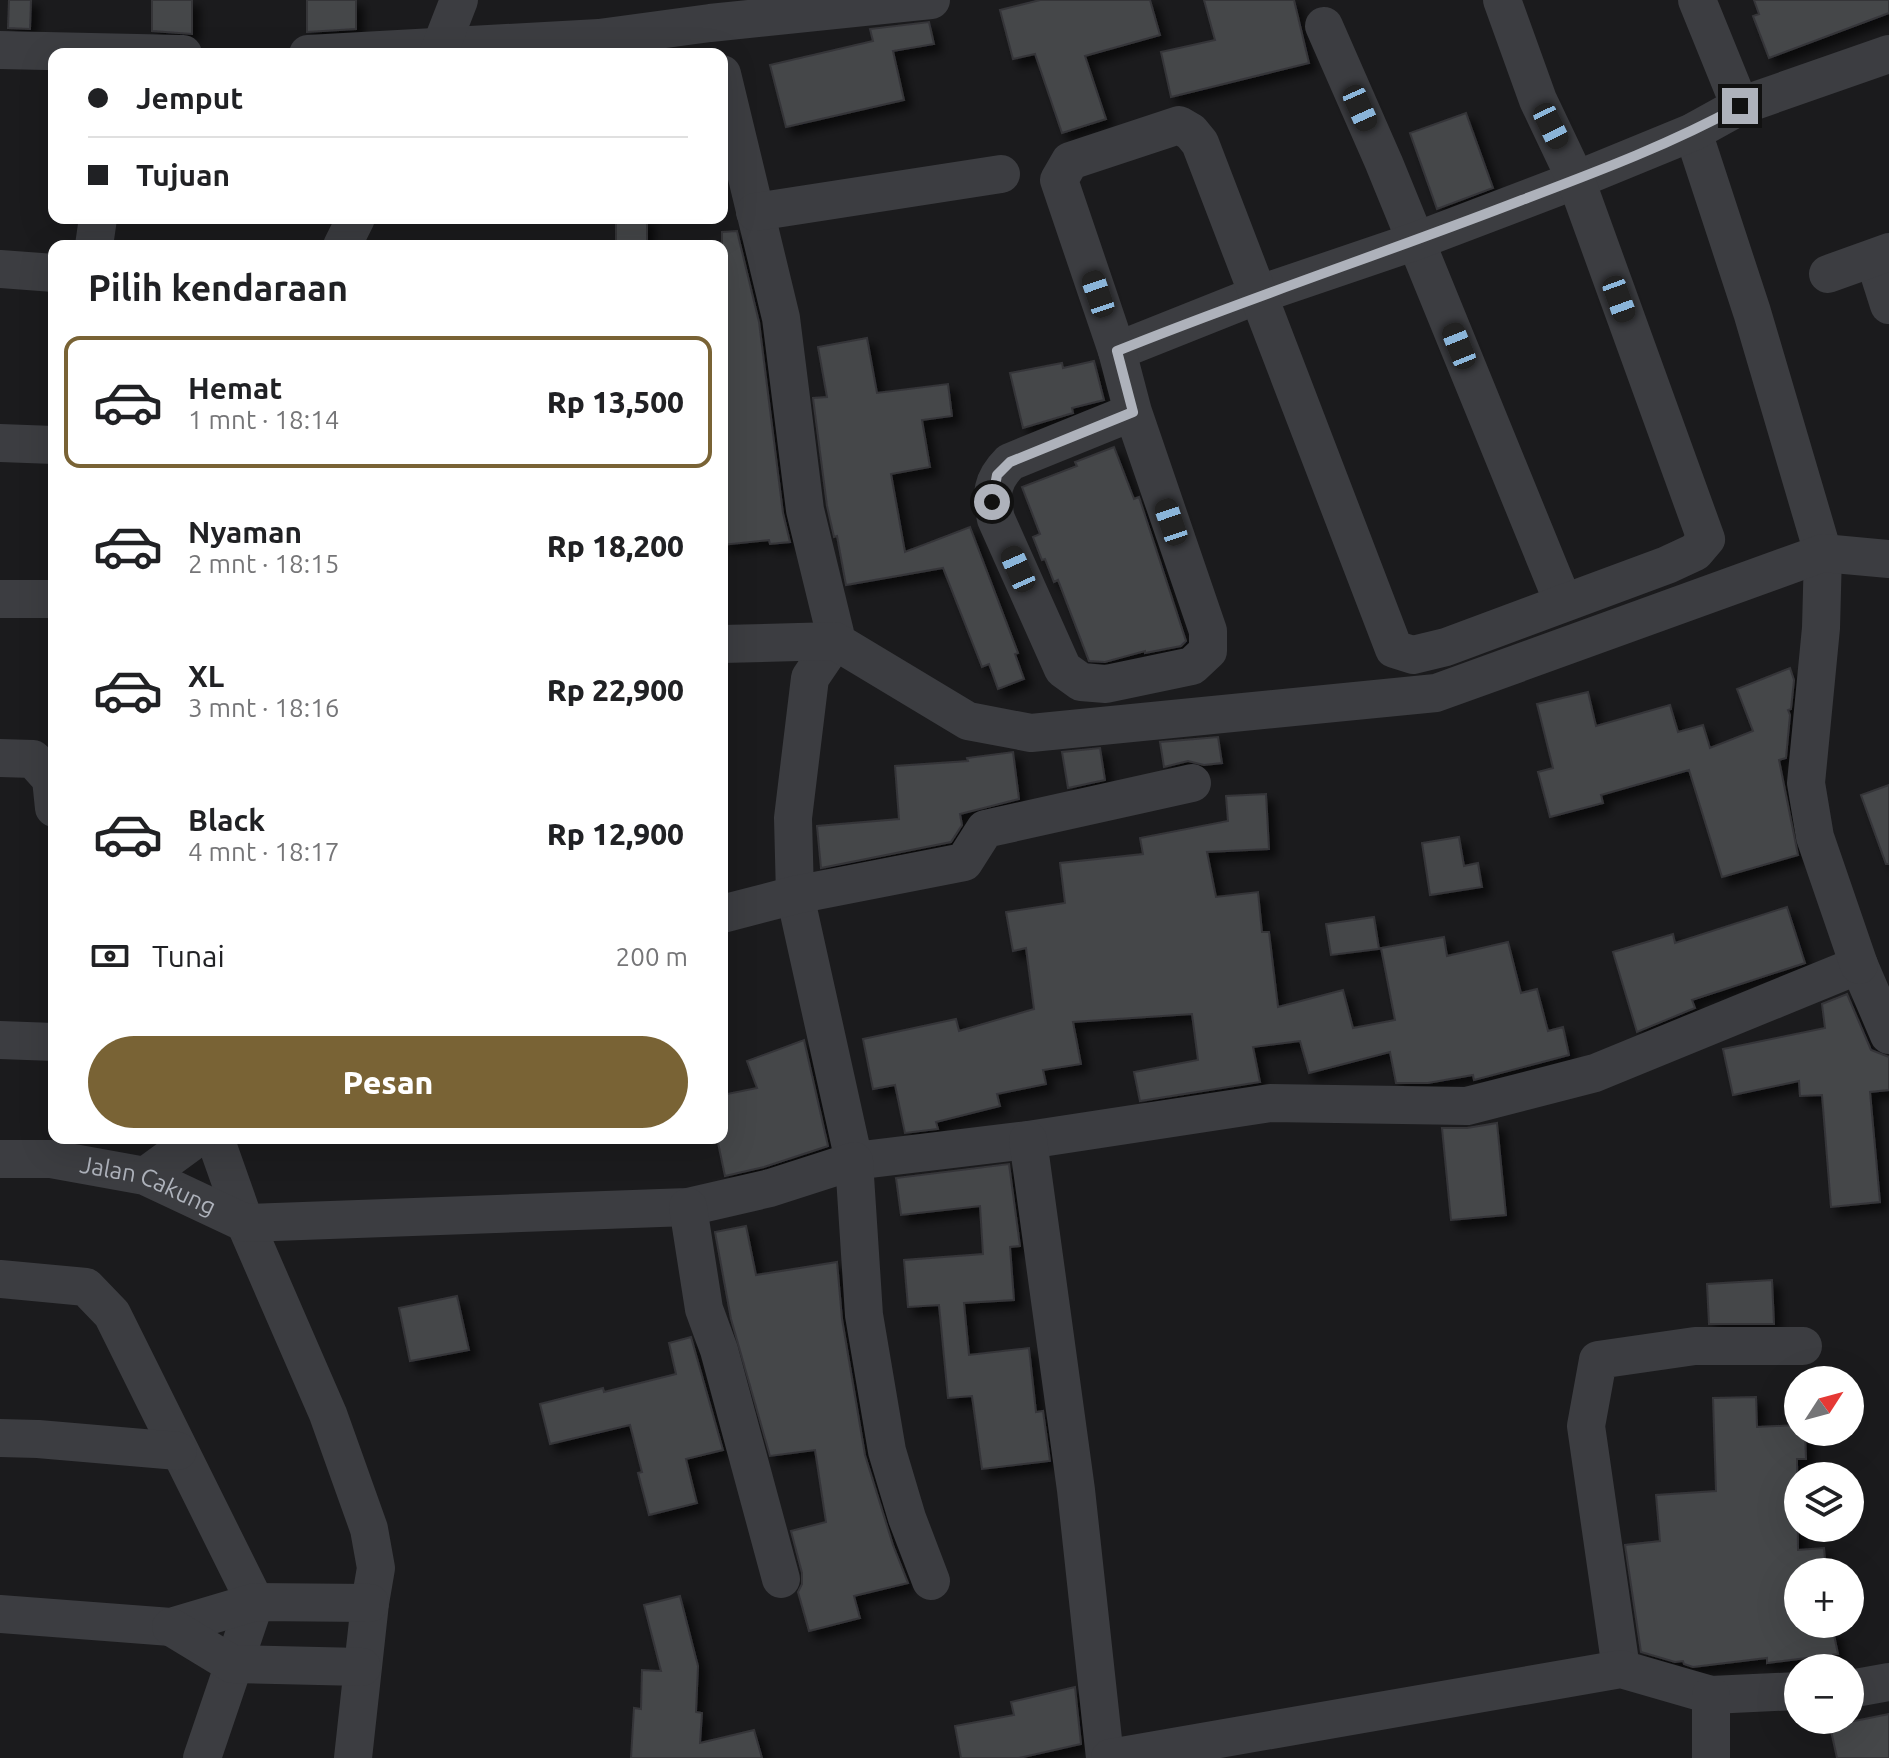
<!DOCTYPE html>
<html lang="id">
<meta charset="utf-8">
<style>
body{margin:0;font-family:Ubuntu,sans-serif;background:#f6f6f6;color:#202124;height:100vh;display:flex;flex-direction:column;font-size:30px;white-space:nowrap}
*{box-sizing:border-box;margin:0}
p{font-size:26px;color:#757577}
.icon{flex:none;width:44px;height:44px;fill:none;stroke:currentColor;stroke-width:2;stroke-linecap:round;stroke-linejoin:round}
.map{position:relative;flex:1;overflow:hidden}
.drawer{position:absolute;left:48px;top:240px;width:680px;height:904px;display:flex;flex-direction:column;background:#fff;border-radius:16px;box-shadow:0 8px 32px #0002}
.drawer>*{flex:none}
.banner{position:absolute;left:48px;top:48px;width:680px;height:176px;border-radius:16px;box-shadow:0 8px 32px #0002;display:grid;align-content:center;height:176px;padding:0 40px;background:#fff}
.needle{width:52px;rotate:54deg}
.fabs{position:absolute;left:1784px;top:1366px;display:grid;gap:16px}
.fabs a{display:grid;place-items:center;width:80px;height:80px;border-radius:50%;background:#fff;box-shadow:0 8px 32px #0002;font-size:40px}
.end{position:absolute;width:36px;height:36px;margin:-18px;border:10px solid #aeb2bb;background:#111;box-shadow:0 0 0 4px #111}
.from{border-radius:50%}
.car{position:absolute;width:24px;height:48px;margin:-24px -12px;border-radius:10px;box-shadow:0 0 6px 2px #0007;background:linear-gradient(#222 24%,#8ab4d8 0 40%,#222 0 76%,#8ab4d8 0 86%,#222 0)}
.banner b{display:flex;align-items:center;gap:28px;height:76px;font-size:30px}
.banner b+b{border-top:2px solid #e0e0e0}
.banner i{width:20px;height:20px;background:#202124}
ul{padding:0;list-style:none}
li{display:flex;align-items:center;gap:24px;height:132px;margin:0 16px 12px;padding:0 24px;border:4px solid transparent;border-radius:16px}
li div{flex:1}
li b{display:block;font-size:30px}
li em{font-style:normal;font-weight:800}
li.active{border-color:#796335}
li>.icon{width:72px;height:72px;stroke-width:1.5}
h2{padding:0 40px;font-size:36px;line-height:96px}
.pay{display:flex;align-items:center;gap:20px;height:88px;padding:0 40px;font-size:30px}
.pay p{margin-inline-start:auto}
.primary-button{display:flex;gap:16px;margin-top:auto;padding:16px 40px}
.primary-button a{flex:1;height:92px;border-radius:48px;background:#796335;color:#fff;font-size:32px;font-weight:800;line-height:92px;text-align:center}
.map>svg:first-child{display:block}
.building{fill:#45464a;stroke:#353539;stroke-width:2;filter:url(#shadow)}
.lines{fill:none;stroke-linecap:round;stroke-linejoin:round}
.minor{stroke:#3c3d41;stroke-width:38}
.route{stroke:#aeb2bb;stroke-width:10}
.labels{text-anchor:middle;stroke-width:8;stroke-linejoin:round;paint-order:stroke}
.street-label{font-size:24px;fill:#aeb2bb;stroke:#161618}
</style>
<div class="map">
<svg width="1889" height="1758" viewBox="0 0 1889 1758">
<defs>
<filter id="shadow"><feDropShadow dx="7" dy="7" stdDeviation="4" flood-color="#0009"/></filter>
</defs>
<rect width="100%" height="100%" fill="#1b1b1d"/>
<!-- building -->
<path class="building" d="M9 0H31L30 29 8 28Z
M152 0H192V34L152 31Z
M307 0H356V29L307 32Z
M1040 0H1150L1160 35 1085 56 1106 119 1062 133 1035 54 1013 59 1000 10Z
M1204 0H1294L1309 63 1171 97 1161 52 1215 40Z
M1754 0H1889V13L1769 58 1753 16 1759 14Z
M929 22 934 44 893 51 904 100 786 127 770 65 873 41 870 29Z
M1466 113 1493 188 1437 209 1410 133Z
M616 218H647V245L616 246Z
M737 231 759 322 783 513 790 542 770 544 769 540 722 545V232Z
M867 338 877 393 948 384 952 416 922 420 930 467 891 474 905 552 970 527 1018 653 1015 654 1024 679 998 689 989 664 982 667 943 568 846 585 837 536 834 537 827 506 813 398 827 397 818 347Z
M1094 361 1104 400 1072 408 1073 413 1023 428 1010 373 1062 363 1063 368Z
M1114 447 1134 499 1139 497 1186 641 1181 646 1145 653V651L1105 662 1089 661 1058 580 1054 582 1045 559 1042 560 1033 537 1040 534 1022 487 1077 466 1075 462Z
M1790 668 1794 680 1791 709 1788 710 1790 715 1786 758 1779 760 1798 855 1722 877 1689 770 1601 795 1603 803 1550 817 1538 772 1553 768 1537 704 1588 692 1596 726 1670 705 1678 732 1703 725 1710 748 1753 731 1737 689Z
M1218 737 1222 763 1204 765 1188 761 1164 767 1160 742Z
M1100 748 1105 780 1068 788 1062 752Z
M1013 752 1019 799 960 814 962 825 951 842 821 868 817 826 899 819 895 766 968 761 967 758Z
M1889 785V864H1886L1861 795Z
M1266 794 1269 849 1207 852 1216 897 1258 892 1262 932H1269L1278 1007 1343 990 1353 1028 1395 1020 1381 948 1444 937 1447 956 1508 942 1521 993 1537 989 1548 1031 1563 1027 1569 1055 1474 1080 1473 1075 1428 1083H1396L1390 1052 1309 1073 1300 1041 1253 1047 1260 1082 1140 1101 1134 1072 1198 1060 1192 1014 1073 1022 1081 1064 1043 1070 1046 1084 997 1094 1000 1106 936 1122 938 1129 905 1133 895 1085 873 1089 863 1039 956 1019 959 1031 1034 1009 1026 948 1013 951 1006 912 1065 903 1060 863 1143 854 1140 838 1228 821 1226 796Z
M1459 837 1464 866 1478 863 1482 887 1430 895 1422 843Z
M1787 907 1805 963 1692 1000 1695 1008 1637 1032 1613 952 1673 934 1675 943Z
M1374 917 1379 949 1331 955 1326 924Z
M1847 994 1871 1050 1889 1057V1090L1870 1092 1880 1202 1831 1207 1822 1095 1800 1096 1799 1081 1733 1095 1723 1049 1825 1028 1822 1004Z
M804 1040 828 1146 764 1167 725 1176 717 1138H722V1095L757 1088 747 1061Z
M1497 1123 1506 1215 1451 1220 1442 1128H1467Z
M1009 1164 1020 1246 1010 1247 1014 1300 964 1303 969 1355 1029 1348 1036 1412 1043 1411 1050 1461 982 1469 972 1396 948 1398 939 1305 908 1307 904 1260 983 1254 980 1206 901 1215 896 1178Z
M746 1226 756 1275 837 1262 842 1319 865 1455 893 1545 908 1583 854 1596 860 1618 809 1631 798 1592 802 1584V1573L791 1531 826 1522 815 1450 770 1456 731 1319 715 1232Z
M1772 1280 1774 1324H1709L1707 1284Z
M457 1296 469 1350 410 1361 399 1308Z
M691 1337 723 1450 686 1459 697 1503 649 1515 638 1473 642 1472 630 1425 550 1444 540 1404 603 1388 604 1392 676 1374 669 1343Z
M1756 1397 1757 1427 1798 1425V1432H1805L1806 1459H1797L1798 1550 1824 1548 1826 1572H1798V1624H1819L1820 1631 1833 1630 1838 1654 1767 1663V1658L1693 1667 1684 1664 1683 1661 1675 1662 1641 1652 1625 1545 1660 1541 1656 1495 1716 1491 1713 1398Z
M680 1596 698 1666 696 1712 702 1713 700 1743 754 1730 762 1758H631L634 1708 641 1709 642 1670 661 1671 644 1605Z
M1075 1687 1081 1744 1019 1758H961L955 1726 1014 1715 1011 1702Z
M1889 1714V1758H1837L1830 1726Z"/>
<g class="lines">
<!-- minor -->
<g class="minor">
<path d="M1697 0 1740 106"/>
<path d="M1324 26 1384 163 1563 602"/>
<path d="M0 50 183 54"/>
<path d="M308 54 599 38 710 23 931 0"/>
<path d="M438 54 459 0"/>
<path d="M722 74 781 318 805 510 835 633V641L810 678 793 818 795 895 854 1161 1028 1140 1270 1103 1467 1106 1595 1073 1859 965 1889 1035"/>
<path d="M1693 132 1752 312 1823 553 1821 628 1806 783 1815 837 1859 965"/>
<path d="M755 212 1001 174"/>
<path d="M94 246 98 218"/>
<path d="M342 246 356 218"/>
<path d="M1874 258 1889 305"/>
<path d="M0 269 54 273"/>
<path d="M1828 274 1889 252"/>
<path d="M1117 351 1260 294 1416 241 1576 180 1693 132 1740 106 1889 54"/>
<path d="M1133 412 1208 631V651L1192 666 1106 684 1081 682 1063 669 996 519C990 494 992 480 1010 462L1133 412 1117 351 1059 180 1070 161 1179 125 1191 132 1200 143 1394 649 1413 655 1446 647 1667 565 1695 552 1706 539 1576 180 1538 100 1502 0"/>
<path d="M0 443 54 445"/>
<path d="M0 599H54"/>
<path d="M722 644 835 641 968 721 1031 733 1436 693 1823 553 1889 559"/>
<path d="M0 758 33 759 51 779 54 808"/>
<path d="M722 914 795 895 964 862 985 829 1192 783"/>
<path d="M0 1040 54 1042"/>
<path d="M215 1138 245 1223 328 1414 369 1529 376 1568 370 1603 353 1758"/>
<path d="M1028 1140 1076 1490 1105 1758"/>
<path id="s1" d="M0 1159H51L145 1176 245 1223 688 1207 770 1188 854 1161 864 1315 887 1451 907 1518 931 1581"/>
<path d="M145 1176 197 1138"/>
<path d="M688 1207 704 1309 719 1350 781 1579"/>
<path d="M0 1279 86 1287 112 1314 255 1602 202 1758"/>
<path d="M0 1438 38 1439 178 1451"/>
<path d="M0 1614 171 1627 255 1602 370 1603"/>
<path d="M171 1627 232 1664 362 1667"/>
<path d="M1621 1669 1586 1426 1598 1360 1695 1346H1803"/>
<path d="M1850 1689 1889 1682"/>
<path d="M1110 1758 1621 1669 1711 1695 1798 1691"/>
<path d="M1711 1758V1695"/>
</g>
</g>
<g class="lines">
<!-- route -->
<path class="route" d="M992 502 997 475 1010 462 1133 412 1117 351C1251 297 1388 252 1522 200 1596 172 1671 144 1740 106"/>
</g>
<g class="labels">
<!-- street labels -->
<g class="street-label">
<text dy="8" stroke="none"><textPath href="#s1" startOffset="152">Jalan Cakung</textPath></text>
</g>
</g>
</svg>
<div class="fabs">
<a><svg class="needle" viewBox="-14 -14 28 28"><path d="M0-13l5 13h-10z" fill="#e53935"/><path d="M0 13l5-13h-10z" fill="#757577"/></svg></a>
<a><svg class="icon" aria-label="layers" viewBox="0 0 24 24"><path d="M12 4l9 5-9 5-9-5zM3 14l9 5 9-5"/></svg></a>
<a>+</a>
<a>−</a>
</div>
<i class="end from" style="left:992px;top:502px"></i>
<i class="end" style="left:1740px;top:106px"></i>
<i class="car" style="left:1360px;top:108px;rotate:156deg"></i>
<i class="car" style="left:1551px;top:126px;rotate:154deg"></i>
<i class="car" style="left:1098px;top:294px;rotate:341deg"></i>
<i class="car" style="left:1619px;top:299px;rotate:160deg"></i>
<i class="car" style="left:1459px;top:346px;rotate:338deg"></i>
<i class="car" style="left:1171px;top:522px;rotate:341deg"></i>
<i class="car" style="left:1018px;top:569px;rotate:336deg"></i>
<div class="banner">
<b><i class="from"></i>Jemput</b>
<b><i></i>Tujuan</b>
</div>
<section class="drawer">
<h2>Pilih kendaraan</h2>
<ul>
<li class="active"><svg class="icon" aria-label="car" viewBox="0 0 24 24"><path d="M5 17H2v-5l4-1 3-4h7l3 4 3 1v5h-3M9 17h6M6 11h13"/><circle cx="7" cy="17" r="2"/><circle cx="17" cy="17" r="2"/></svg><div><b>Hemat</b><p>1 mnt · 18:14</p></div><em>Rp 13,500</em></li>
<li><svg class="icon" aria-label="car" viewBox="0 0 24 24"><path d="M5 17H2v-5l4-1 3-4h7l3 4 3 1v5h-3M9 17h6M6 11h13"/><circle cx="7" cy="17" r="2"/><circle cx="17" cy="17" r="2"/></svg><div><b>Nyaman</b><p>2 mnt · 18:15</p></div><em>Rp 18,200</em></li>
<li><svg class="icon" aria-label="car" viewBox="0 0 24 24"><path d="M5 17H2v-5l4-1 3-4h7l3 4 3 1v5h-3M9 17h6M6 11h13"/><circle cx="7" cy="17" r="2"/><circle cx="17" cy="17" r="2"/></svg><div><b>XL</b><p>3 mnt · 18:16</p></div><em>Rp 22,900</em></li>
<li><svg class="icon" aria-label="car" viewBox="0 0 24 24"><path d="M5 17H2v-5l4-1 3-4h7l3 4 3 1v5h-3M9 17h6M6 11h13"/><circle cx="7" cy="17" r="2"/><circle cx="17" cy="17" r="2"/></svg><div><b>Black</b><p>4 mnt · 18:17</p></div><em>Rp 12,900</em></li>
</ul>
<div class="pay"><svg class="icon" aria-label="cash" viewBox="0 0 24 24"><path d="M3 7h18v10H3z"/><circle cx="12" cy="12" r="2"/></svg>Tunai<p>200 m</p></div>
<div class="primary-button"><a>Pesan</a></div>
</section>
</div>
